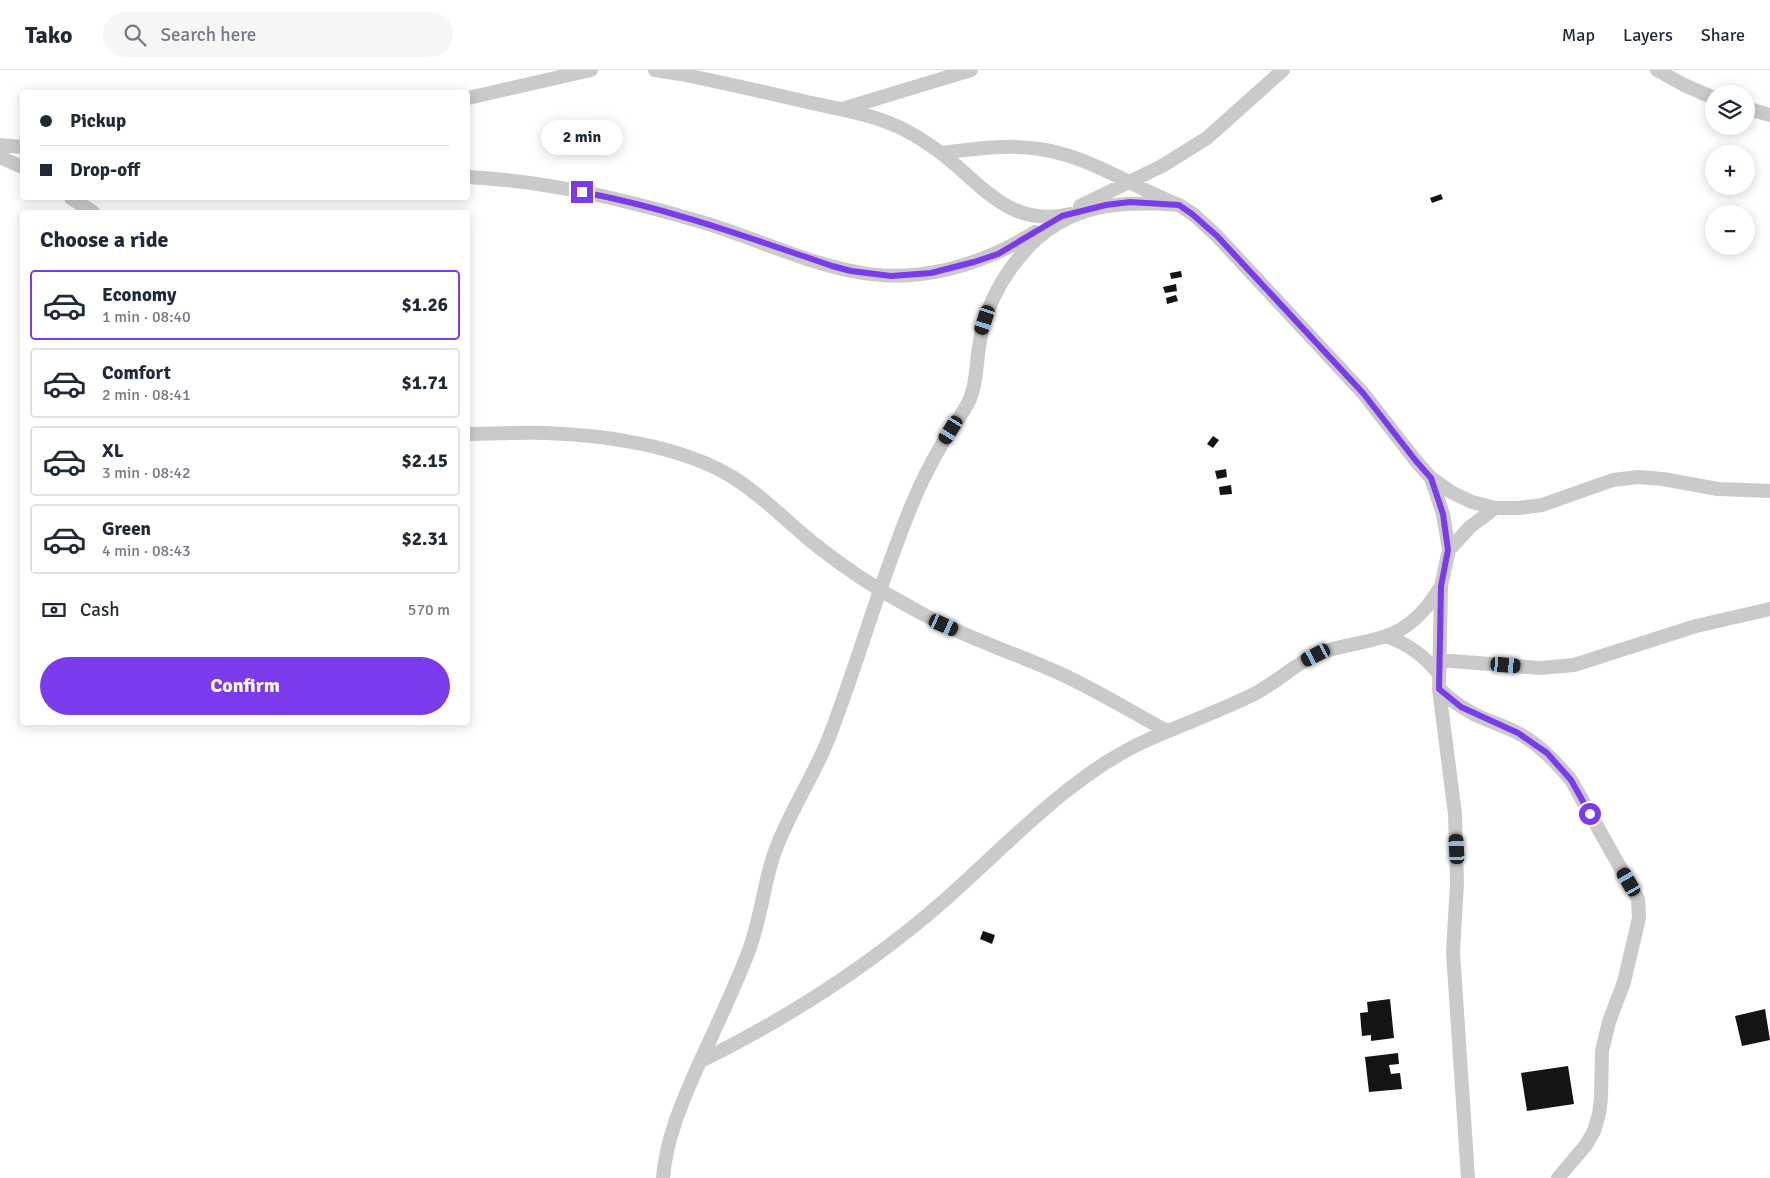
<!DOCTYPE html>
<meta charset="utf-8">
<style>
body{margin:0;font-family:Signika,sans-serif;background:#f6f6f7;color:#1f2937;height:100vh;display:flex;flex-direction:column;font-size:19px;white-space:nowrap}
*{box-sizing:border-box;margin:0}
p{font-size:16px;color:#747a83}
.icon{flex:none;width:28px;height:28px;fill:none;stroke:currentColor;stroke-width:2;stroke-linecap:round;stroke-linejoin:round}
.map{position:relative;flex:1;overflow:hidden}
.panel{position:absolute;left:20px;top:140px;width:450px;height:515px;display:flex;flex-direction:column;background:#fff;border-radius:5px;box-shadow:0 2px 12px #0003}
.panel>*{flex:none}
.top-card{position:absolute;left:20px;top:20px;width:450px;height:110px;border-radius:5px;box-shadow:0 2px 12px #0003;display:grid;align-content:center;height:110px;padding:0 20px;background:#fff}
.buttons{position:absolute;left:1705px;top:15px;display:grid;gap:10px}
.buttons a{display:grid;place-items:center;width:50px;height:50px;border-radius:50%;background:#fff;box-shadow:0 2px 12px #0003;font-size:25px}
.end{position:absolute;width:22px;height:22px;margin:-11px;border:6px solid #7c3aed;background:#fff;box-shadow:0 0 0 2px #fff}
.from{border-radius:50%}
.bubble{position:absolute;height:35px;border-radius:18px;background:#fff;box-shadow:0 2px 12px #0003;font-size:16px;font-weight:700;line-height:35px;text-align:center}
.car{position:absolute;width:15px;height:30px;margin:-15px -8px;border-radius:6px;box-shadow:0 0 4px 1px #0007;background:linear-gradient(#222 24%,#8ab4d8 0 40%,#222 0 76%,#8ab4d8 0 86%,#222 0)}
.top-card b{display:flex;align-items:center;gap:18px;height:48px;font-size:19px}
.top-card b+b{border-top:1px solid #e0e1e3}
.top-card i{width:12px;height:12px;background:#1f2937}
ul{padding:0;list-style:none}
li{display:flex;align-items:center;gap:15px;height:70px;margin:0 10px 8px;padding:0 10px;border:2px solid #e0e1e3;border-radius:5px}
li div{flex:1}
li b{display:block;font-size:19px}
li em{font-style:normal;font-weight:700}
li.on{border-color:#7c3aed}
li>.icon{width:45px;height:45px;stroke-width:1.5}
h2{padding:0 20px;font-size:22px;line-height:60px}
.pay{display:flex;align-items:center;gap:12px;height:55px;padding:0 20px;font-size:19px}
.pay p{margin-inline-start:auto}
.button{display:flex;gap:10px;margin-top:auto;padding:10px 20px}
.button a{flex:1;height:58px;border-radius:30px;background:#7c3aed;color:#fff;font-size:20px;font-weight:700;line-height:58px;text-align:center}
header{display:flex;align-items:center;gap:30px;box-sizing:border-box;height:70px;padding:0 25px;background:#fff;border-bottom:1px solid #e0e1e3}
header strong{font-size:24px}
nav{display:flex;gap:28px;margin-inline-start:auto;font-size:18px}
.search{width:350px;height:45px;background:#f6f6f7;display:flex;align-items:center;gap:12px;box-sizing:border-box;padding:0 18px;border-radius:28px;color:#747a83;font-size:19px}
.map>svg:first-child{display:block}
.building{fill:#141414}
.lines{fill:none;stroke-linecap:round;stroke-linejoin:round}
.street{stroke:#cacaca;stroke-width:14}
.route{stroke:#7c3aed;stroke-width:6}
</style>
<header>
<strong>Tako</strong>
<div class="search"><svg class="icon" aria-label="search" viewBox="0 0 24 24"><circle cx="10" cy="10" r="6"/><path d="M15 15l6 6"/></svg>Search here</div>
<nav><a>Map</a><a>Layers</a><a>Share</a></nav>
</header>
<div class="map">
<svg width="1770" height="1108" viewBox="0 0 1770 1108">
<rect width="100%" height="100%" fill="#fff"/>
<!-- building -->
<path class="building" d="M1441 124 1443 129 1432 133 1430 128Z
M1181 201 1182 207 1171 209 1170 203Z
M1176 214 1177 221 1165 223 1163 217Z
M1176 225 1178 231 1167 234 1166 228Z
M1213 366 1219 370 1213 378 1207 374Z
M1226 399 1227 407 1217 409 1215 401Z
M1231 415 1232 424 1220 425 1219 417Z
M983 861 995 865 992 874 980 869Z
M1390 929 1394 968 1371 971V965L1362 966 1360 943 1368 942 1367 932Z
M1765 939 1770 970 1742 976 1735 946Z
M1398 983 1399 994 1389 995 1391 1004 1400 1003 1402 1019 1369 1022 1365 987Z
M1568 996 1574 1034 1527 1041 1521 1003Z"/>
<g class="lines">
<!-- street -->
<path class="street" d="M655 0 681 4C723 13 765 22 807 32 840 39 875 45 905 60 924 70 942 83 958 97 993 128 1019 156 1070 144
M1657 0 1684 15 1714 28
M468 28 591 0
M1746 38 1770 45
M842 39 971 0
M0 75 22 77
M941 83C979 78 1021 72 1059 83 1101 94 1138 119 1179 135L1193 144 1217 166 1363 323 1416 391 1431 408 1451 422 1472 432 1495 438H1519L1542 435 1613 410 1638 407 1663 409 1718 419 1770 421
M0 87 22 97
M468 107C548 111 627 130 705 153 754 168 802 191 852 201 916 215 981 196 1035 162
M71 128 93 142
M1080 136 1162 96 1207 68 1283 0
M468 364C494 364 520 362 546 363 605 365 683 376 734 408 763 426 786 451 812 472 843 497 876 519 910 537 955 563 1003 579 1050 599 1090 616 1128 640 1167 661
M1431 408 1443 444 1449 480 1441 516 1439 619 1455 744 1457 813 1453 882 1468 1108
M1449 480 1470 457 1495 438
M1386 566C1408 574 1424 585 1438 603
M1439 590 1540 598 1574 595 1696 556 1770 539
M1439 619C1453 632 1469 643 1487 650 1497 654 1506 657 1516 662 1538 673 1555 691 1571 710L1638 829 1639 848 1624 912 1609 952 1602 981 1601 1028 1599 1044 1594 1061 1586 1075 1558 1108
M701 991C790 947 872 894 946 829 1006 776 1069 707 1141 673 1179 655 1219 642 1256 623 1277 612 1295 594 1317 584 1339 575 1363 574 1386 566 1411 558 1428 538 1441 516
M663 1108C666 1069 682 1032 698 996 715 959 733 922 748 883 760 852 763 819 773 787 787 745 812 710 828 670 859 591 880 510 913 432 922 410 933 389 945 369 953 356 963 344 970 329 977 312 976 295 979 277 983 243 1000 209 1023 183 1065 134 1119 130 1179 135"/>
</g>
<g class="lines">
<!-- route -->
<path class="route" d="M582 122C668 138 750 168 832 196L851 201 891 206 931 203 974 192 998 184 1062 146 1106 135 1130 132 1179 135 1192 144 1217 166 1363 323 1416 391 1431 408 1443 444 1448 480 1441 516 1439 619 1461 637 1518 663 1547 683 1571 710 1590 744"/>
</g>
</svg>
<div class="buttons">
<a><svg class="icon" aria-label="layers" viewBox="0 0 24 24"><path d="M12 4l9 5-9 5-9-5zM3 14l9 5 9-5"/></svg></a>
<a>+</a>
<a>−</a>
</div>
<i class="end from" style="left:1590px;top:744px"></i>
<i class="end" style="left:582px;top:122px"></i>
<div class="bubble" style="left:541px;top:50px;width:82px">2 min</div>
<i class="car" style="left:985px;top:250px;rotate:198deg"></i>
<i class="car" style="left:951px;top:360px;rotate:212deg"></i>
<i class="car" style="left:944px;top:555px;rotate:114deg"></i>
<i class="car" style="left:1316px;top:585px;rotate:243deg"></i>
<i class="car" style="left:1506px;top:595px;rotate:95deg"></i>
<i class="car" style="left:1457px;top:779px;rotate:357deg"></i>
<i class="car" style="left:1629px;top:812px;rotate:330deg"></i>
<div class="top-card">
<b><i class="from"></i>Pickup</b>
<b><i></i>Drop-off</b>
</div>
<section class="panel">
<h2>Choose a ride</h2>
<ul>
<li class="on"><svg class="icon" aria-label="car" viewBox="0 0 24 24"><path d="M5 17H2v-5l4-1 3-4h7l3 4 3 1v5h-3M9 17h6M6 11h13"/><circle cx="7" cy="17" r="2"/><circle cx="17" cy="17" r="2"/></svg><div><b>Economy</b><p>1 min · 08:40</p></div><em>$1.26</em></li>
<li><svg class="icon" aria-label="car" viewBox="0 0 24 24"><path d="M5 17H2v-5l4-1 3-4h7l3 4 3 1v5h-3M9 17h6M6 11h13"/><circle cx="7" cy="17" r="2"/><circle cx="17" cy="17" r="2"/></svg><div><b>Comfort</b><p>2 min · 08:41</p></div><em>$1.71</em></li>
<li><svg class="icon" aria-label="car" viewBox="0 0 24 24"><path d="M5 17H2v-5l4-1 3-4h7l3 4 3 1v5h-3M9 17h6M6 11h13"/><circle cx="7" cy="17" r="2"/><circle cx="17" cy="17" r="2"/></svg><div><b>XL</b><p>3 min · 08:42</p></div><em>$2.15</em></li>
<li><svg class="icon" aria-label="car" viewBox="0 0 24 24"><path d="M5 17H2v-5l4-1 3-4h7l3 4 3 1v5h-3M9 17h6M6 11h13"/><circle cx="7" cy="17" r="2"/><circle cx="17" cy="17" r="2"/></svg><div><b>Green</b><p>4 min · 08:43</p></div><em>$2.31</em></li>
</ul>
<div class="pay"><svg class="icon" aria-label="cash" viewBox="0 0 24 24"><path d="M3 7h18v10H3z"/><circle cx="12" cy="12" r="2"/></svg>Cash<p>570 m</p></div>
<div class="button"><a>Confirm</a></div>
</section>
</div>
